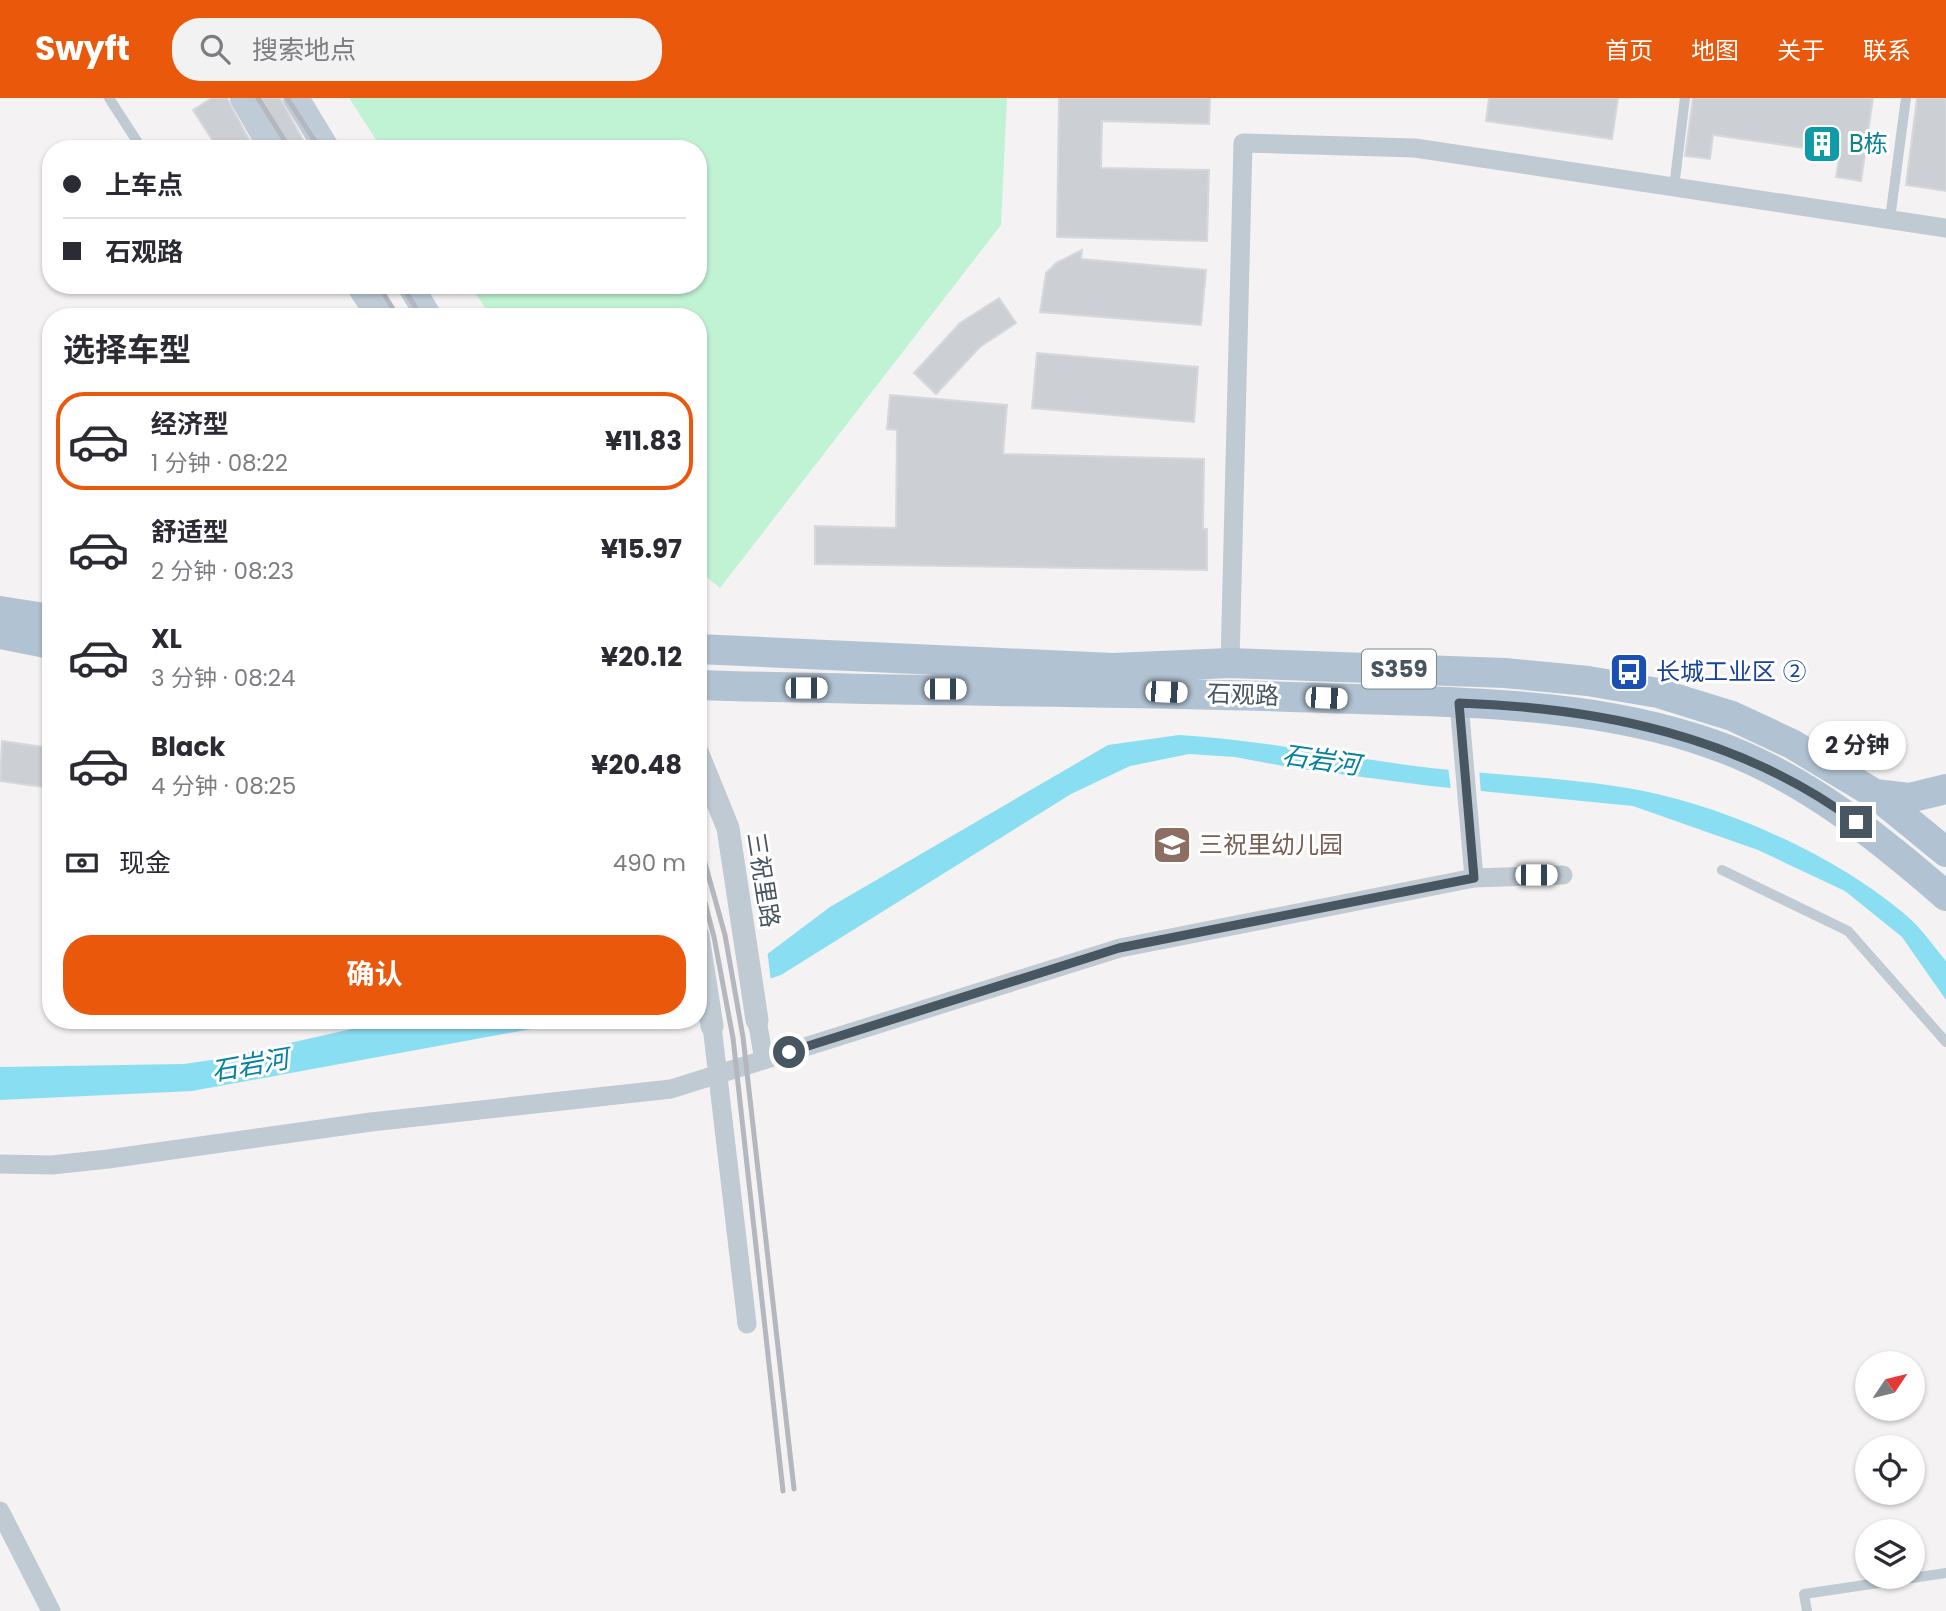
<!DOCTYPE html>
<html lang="zh">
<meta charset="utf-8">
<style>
body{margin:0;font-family:Poppins,"Noto Sans SC",sans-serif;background:#f2f2f3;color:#2b2b33;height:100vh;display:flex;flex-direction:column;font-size:26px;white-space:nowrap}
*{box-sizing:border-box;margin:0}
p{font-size:23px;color:#7c7c81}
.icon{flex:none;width:38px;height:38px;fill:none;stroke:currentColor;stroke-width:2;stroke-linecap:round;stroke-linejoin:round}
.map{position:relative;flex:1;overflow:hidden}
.details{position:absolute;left:42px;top:210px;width:665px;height:721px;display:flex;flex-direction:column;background:#fff;border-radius:28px;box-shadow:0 2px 5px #0004}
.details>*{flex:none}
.top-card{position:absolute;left:42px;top:42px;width:665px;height:154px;border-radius:28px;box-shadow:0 2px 5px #0004;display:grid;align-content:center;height:154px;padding:0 21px;background:#fff}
.needle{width:46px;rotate:55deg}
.controls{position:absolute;left:1855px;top:1253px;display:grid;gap:14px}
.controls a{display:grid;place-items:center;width:70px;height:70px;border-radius:50%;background:#fff;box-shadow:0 2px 5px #0004;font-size:35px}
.end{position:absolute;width:32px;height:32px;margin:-16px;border:9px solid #485661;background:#fff;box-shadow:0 0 0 4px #fff}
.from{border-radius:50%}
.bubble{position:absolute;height:49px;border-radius:24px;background:#fff;box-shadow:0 2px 5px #0004;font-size:23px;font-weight:700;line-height:49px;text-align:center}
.car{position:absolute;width:21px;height:42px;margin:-21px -10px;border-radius:9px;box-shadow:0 0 5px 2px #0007;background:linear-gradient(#fff 24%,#345 0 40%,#fff 0 76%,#345 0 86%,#fff 0)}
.top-card b{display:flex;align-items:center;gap:24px;height:66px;font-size:26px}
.top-card b+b{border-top:2px solid #e1e1e2}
.top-card i{width:18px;height:18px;background:#2b2b33}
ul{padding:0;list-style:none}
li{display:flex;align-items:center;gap:21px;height:98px;margin:0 14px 10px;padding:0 7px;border:4px solid transparent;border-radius:28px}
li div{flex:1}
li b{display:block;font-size:26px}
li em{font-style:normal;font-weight:700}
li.current{border-color:#ea580c}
li>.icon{width:63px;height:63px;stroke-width:1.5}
h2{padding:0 21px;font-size:32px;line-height:84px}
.pay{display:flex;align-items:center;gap:18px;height:77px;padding:0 21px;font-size:26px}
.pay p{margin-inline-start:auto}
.cta{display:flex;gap:14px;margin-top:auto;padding:14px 21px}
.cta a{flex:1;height:80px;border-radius:28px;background:#ea580c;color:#fff;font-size:28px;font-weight:700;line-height:80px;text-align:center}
header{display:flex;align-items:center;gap:42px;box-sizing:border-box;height:98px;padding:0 35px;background:#ea580c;color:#fff}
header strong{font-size:33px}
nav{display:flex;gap:38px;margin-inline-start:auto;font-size:24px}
.search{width:490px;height:63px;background:#f2f2f3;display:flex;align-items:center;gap:18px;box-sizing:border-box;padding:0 24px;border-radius:28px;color:#7c7c81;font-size:26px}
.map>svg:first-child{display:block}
.green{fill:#c0f3d3}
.water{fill:#8adef2}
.pier{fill:#f4f2f2}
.building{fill:#cccfd4;stroke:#d6d8de;stroke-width:2}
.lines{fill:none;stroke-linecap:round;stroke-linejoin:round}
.service{stroke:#bfcad2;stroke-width:10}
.minor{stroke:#bfcad2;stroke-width:19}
.tertiary{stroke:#bfcad2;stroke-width:23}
.secondary{stroke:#bfcbd6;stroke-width:26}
.primary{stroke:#b1c2d2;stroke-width:30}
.rail{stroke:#b4b7bd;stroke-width:5}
.route{stroke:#485661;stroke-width:9}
.labels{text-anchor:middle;stroke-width:6;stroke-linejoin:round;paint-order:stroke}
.shield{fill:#fff;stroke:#7f8990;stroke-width:2}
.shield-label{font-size:23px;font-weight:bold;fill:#485661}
.culture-label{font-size:24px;fill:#0d838f;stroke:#fff;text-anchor:start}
.transit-label{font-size:24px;fill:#164399;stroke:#fff;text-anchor:start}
.street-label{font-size:24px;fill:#485661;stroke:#fff}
.education-label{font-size:24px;fill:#785e54;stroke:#fff;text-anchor:start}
.water-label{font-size:26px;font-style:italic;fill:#0681a0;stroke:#fff}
</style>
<header>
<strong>Swyft</strong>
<div class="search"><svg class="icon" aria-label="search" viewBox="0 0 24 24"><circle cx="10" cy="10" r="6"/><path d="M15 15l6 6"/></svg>搜索地点</div>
<nav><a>首页</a><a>地图</a><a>关于</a><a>联系</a></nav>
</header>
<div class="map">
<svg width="1946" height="1513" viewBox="0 0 1946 1513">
<rect width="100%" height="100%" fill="#f4f2f2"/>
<!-- green -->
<path class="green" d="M349 0H1007L1001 127 720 490 698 472V219H491L470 187H698V51H382Z"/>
<!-- water -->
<path class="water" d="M1179 637C1264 642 1347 660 1431 670 1494 677 1558 679 1621 689 1715 703 1836 756 1908 819 1922 831 1934 849 1946 863V902L1902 839 1845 793 1758 752 1633 708 1431 688 1294 670 1235 659 1189 656 1130 668 1071 696 781 877 743 890 766 857 830 809 1108 647Z
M392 922H580L192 993 0 1002V969L184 966 218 961Z"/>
<!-- pier -->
<path class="pier" d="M1448 668 1479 670 1481 696 1451 693Z
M767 851 771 884 698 903V867Z"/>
<!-- building -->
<path class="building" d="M212 0H227L254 51H218L193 12Z
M261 0H280L308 51H288Z
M1059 0H1210L1209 26 1102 23 1101 70 1209 72 1207 143 1057 139Z
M1489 0H1618L1612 41 1486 23Z
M1873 0 1861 83 1836 79 1840 55 1713 37 1710 61 1685 58 1693 0Z
M1917 0H1946V93L1906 87Z
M1082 152 1081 161 1206 172 1201 227 1040 214 1046 175 1056 165Z
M999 200 1016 225 980 249 936 296 914 275 960 225Z
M1037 255 1198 269 1194 324 1032 310Z
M890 297 1007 307 1003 356 1204 361 1203 431H1207V472L815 466V428L896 430 897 332 887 331Z
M2 643 51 650V690L0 683Z"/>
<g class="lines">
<!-- service -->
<path class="service" d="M109 0 142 51
M1674 89 1685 0
M1890 121 1906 0
M1722 772 1848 833 1946 944
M1807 1513 1804 1496 1946 1475"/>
<!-- minor -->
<path class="minor" d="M1230 565 1243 45 1415 50 1946 130
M1459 605 1474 780
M757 922 764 962
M712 928 747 1226
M0 1066 52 1067 108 1061 371 1024 671 991 1120 850 1474 780 1563 777
M0 1413 51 1513"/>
<!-- tertiary -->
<path class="tertiary" d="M698 656 728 730 757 922
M698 838 712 928"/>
<!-- secondary -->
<path class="secondary" d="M243 0 272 51
M296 0 327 51
M359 187 380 219
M410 187 429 219"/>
<!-- primary -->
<path class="primary" d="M0 513 51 521
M0 536 51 546
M698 551 1113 570 1230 565 1505 575 1588 583 1658 595 1732 618 1792 646 1875 696 1946 754
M698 587C907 594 1116 592 1325 600 1454 605 1588 602 1712 646 1801 677 1876 737 1946 798
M1875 696 1909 700 1946 691"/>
<!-- rail -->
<path class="rail" d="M258 0 290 51
M287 0 320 51
M378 187 398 219
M402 187 421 219
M698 740 725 837 743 939 794 1391
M698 778 714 839 733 940 783 1393"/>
</g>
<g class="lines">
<!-- route -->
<path class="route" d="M789 954 1119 850 1474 780 1459 605C1600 610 1740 638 1856 724"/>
</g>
<!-- icons -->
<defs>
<g id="building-square" transform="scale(2.0125)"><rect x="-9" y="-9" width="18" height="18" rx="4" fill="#0f9aa8" stroke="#fff"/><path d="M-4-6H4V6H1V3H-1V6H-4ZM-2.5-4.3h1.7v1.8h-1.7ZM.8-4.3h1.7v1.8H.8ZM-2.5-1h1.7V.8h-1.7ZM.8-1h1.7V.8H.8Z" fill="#fff"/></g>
<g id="bus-square" transform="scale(2.0125)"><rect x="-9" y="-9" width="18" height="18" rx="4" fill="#1a4fb4" stroke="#fff"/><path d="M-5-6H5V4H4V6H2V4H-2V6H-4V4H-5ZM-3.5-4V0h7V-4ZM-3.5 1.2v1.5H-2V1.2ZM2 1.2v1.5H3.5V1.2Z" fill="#fff"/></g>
<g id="school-square" transform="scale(2.0125)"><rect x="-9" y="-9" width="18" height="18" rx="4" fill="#8d6e63" stroke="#fff"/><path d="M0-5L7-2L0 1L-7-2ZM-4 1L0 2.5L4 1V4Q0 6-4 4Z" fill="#fff"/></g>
</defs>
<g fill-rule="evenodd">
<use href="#building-square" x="1822" y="46"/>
<use href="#bus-square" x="1629" y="574"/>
<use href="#school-square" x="1172" y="747"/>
</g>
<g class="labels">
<!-- shield labels -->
<rect class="shield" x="1362" y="551.5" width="74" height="39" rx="5"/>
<g class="shield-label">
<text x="1399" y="579">S359</text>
</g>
<!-- culture labels -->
<g class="culture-label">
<text x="1849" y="54">B栋</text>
</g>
<!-- transit labels -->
<g class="transit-label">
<text x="1656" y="582">长城工业区 ②</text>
</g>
<!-- street labels -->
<g class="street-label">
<text transform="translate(1243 597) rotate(2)" y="8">石观路</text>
<text transform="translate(763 782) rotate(81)" y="8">三祝里路</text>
</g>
<!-- education labels -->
<g class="education-label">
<text x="1199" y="755">三祝里幼儿园</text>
</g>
<!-- water labels -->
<g class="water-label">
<text transform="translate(1321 662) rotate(8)" y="9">石岩河</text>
<text transform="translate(250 967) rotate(-10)" y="9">石岩河</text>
</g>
</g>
</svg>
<div class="controls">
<a><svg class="needle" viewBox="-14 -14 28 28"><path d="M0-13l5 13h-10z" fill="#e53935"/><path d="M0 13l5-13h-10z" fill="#7c7c81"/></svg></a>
<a><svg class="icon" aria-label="locate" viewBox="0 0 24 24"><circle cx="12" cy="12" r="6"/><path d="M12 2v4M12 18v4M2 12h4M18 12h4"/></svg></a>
<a><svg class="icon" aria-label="layers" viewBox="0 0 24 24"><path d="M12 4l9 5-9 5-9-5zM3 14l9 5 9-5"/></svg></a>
</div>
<i class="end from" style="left:789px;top:954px"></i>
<i class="end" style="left:1856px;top:724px"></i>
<div class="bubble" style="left:1808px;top:623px;width:98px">2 分钟</div>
<i class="car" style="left:806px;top:590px;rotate:90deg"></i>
<i class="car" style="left:945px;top:591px;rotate:90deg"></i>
<i class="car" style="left:1166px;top:594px;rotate:92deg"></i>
<i class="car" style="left:1326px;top:600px;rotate:92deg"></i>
<i class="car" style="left:1536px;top:777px;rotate:90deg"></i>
<div class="top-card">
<b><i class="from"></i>上车点</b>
<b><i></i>石观路</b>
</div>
<section class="details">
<h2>选择车型</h2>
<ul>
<li class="current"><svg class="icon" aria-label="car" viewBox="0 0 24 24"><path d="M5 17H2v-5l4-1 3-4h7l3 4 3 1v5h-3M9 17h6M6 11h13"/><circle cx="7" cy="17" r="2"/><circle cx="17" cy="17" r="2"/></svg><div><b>经济型</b><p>1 分钟 · 08:22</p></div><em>¥11.83</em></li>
<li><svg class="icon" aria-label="car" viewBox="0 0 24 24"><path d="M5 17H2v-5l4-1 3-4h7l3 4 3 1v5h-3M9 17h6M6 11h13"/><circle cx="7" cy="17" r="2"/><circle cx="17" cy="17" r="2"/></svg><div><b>舒适型</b><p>2 分钟 · 08:23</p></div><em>¥15.97</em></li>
<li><svg class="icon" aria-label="car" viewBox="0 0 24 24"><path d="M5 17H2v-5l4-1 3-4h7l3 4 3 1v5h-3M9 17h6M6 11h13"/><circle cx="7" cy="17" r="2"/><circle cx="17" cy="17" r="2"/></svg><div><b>XL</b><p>3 分钟 · 08:24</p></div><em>¥20.12</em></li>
<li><svg class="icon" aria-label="car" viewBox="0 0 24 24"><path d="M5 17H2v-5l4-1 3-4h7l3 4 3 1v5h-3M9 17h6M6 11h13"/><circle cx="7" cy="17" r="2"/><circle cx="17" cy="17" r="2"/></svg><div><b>Black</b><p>4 分钟 · 08:25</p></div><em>¥20.48</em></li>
</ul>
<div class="pay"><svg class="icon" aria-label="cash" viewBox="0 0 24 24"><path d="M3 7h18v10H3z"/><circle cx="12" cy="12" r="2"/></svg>现金<p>490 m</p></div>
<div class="cta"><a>确认</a></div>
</section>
</div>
